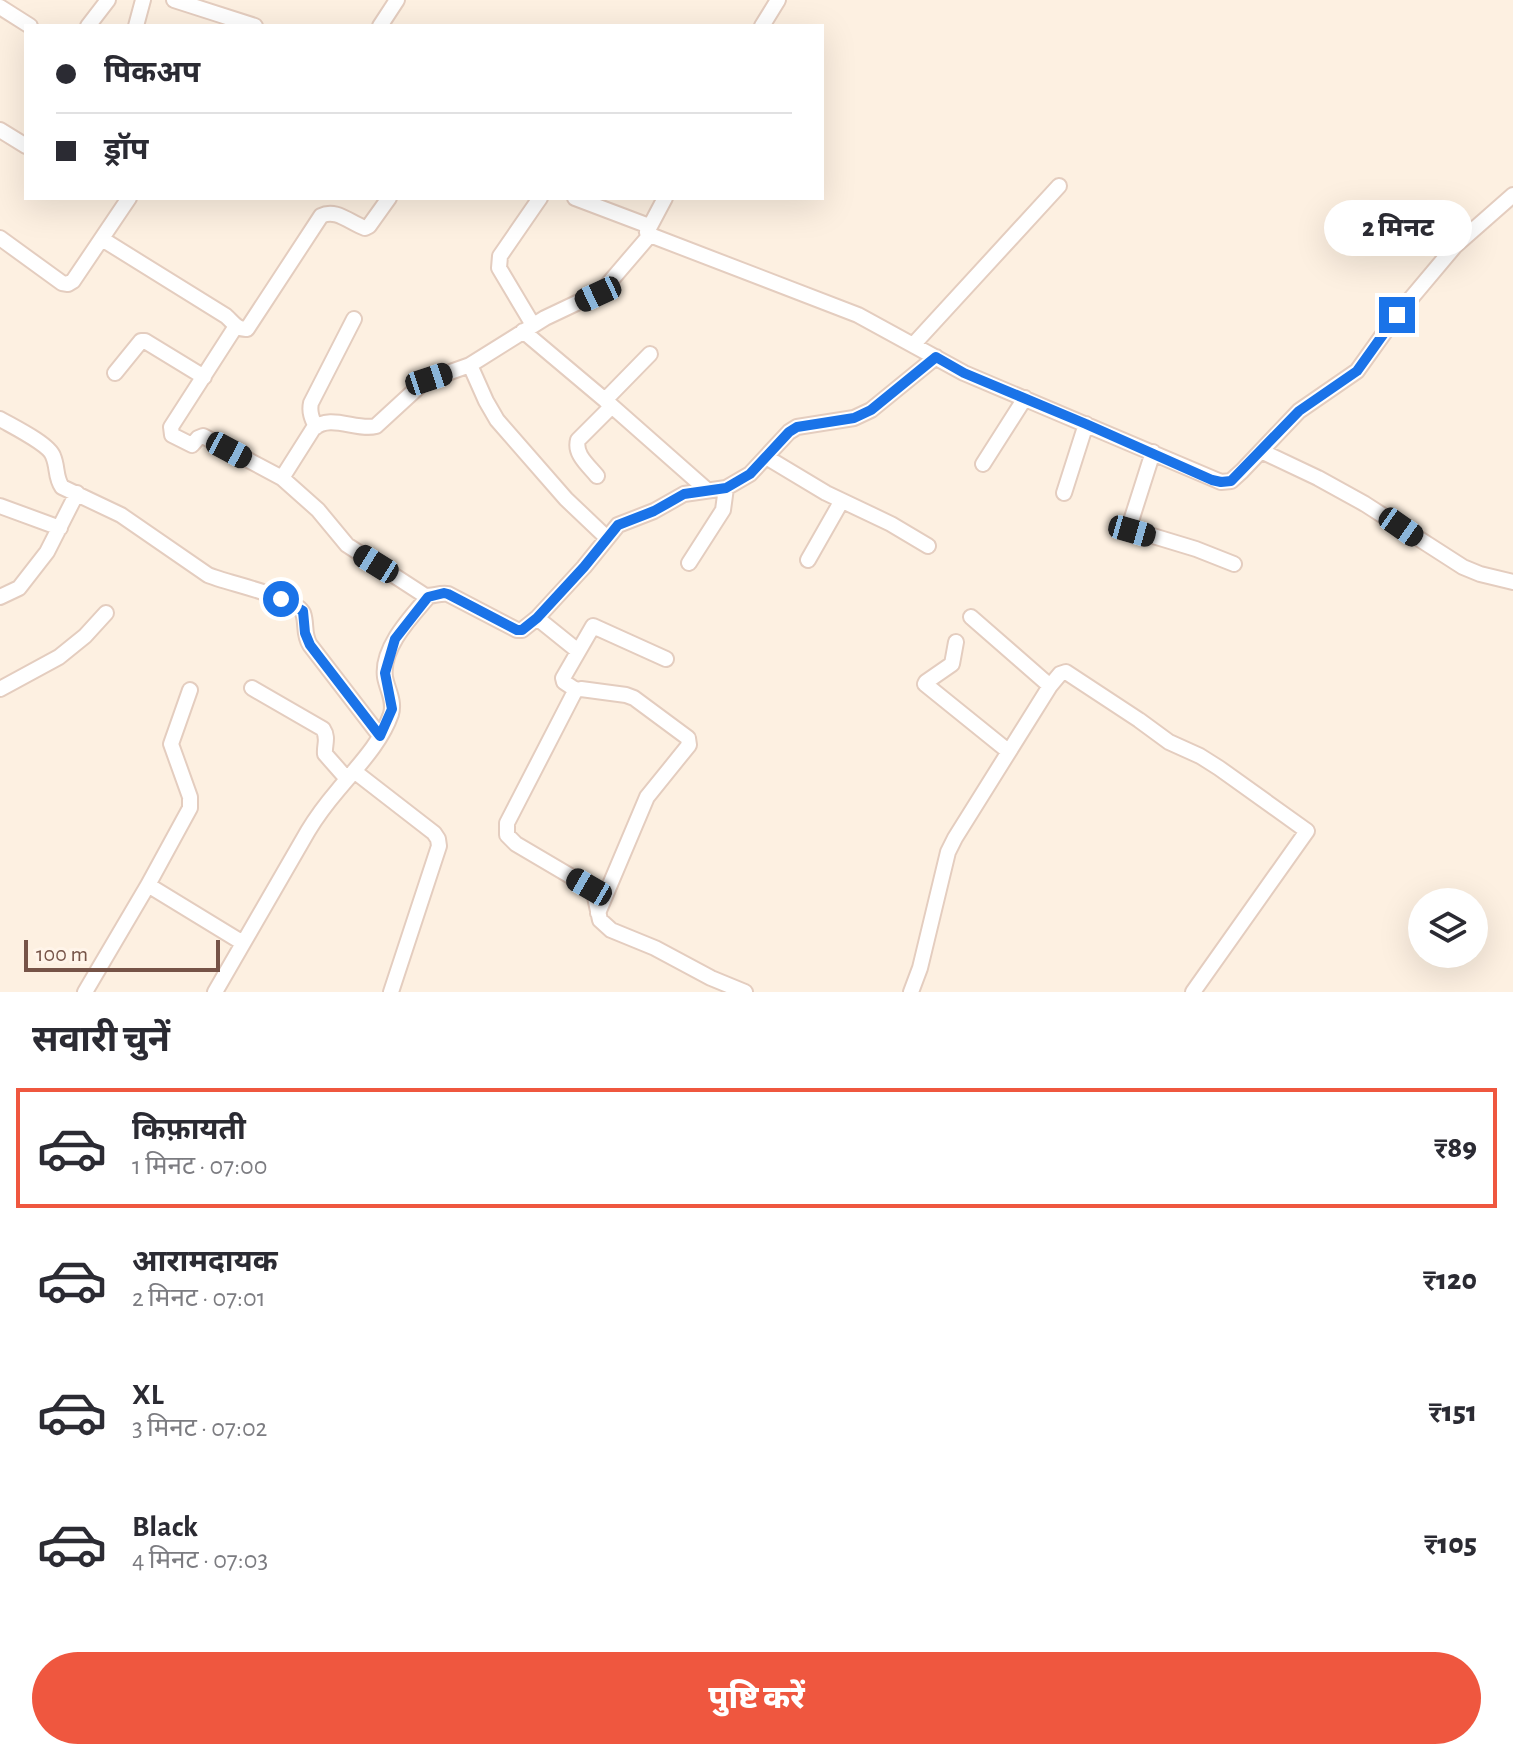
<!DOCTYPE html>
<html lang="hi">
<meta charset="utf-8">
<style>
body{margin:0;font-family:"Alegreya Sans","Noto Sans Devanagari",sans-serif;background:#f7f7f7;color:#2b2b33;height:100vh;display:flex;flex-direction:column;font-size:30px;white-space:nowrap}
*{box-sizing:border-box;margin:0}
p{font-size:26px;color:#7c7c81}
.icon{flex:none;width:44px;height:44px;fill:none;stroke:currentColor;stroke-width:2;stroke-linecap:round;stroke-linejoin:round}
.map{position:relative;height:992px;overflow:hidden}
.panel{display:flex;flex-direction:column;background:#fff;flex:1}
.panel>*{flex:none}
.hud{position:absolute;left:24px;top:24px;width:800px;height:176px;border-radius:0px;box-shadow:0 8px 32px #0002;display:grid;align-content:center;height:176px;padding:0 32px;background:#fff}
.controls{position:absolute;left:1408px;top:888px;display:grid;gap:16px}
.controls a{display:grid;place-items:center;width:80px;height:80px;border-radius:50%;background:#fff;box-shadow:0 8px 32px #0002;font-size:40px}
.scale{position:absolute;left:24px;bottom:20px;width:196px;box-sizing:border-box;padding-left:8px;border:4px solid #765347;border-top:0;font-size:22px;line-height:28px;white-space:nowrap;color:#765347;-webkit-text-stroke:6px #fff4e9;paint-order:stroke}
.end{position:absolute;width:36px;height:36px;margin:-18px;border:10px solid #1a73e8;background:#fff;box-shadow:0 0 0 4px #fff}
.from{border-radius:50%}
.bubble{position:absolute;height:56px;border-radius:28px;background:#fff;box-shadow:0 8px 32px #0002;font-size:26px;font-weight:800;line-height:56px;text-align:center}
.car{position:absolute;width:24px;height:48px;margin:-24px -12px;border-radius:10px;box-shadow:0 0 6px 2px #0007;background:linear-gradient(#222 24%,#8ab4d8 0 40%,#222 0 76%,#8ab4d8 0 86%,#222 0)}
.hud b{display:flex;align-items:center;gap:28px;height:76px;font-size:30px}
.hud b+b{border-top:2px solid #e1e1e2}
.hud i{width:20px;height:20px;background:#2b2b33}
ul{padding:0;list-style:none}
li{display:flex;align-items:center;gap:24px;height:120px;margin:0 16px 12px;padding:0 16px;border:4px solid transparent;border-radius:0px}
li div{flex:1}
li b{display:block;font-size:30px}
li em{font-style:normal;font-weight:800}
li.active{border-color:#ef573f}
li>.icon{width:72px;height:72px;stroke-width:1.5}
h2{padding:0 32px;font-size:36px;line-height:96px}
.primary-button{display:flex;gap:16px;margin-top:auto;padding:16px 32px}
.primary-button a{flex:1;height:92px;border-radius:48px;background:#ef573f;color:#fff;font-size:32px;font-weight:800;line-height:92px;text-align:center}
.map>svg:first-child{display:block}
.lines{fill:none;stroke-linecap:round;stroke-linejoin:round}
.street-casing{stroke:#e4cdbf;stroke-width:18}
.street{stroke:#fff;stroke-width:14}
.route{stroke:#1a73e8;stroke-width:10}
</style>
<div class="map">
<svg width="1513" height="992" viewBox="0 0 1513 992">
<rect width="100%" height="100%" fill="#fdf0e1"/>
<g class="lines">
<!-- street casing -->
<g class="street-casing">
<path id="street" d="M174 0 255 26
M0 7 30 26
M88 26 108 0
M136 26 143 0
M380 26 397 0
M762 26 778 0
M0 130 26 146
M575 198 649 226
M665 198 647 232 650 235 858 315 964 373 1221 482 1231 481 1242 471 1299 411 1357 371 1397 315 1455 246 1513 195
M0 238 62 283 68 284 73 281 129 198
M102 239 226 316C233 322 237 330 247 329L321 216C336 208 350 223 365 228L369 226 389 198
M533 325 499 268 500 256 540 198
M236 326 171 427 172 435 192 445 198 438 203 436 282 478 318 510 347 545 424 595C432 598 439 592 448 594L517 630H522L537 618 584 567 618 525 654 511 684 494 726 488 750 474 789 432 797 427 854 418 871 410 936 357
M523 331 605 400 707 490
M913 345 1059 186
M470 365 486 401 497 420 566 499 607 538
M115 373 141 341H145L204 377
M605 400 650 354
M0 419C12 426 49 444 53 456 58 467 55 477 62 487L121 515 208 575C226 583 297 597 303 613 307 624 303 634 310 645L380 736
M316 427C312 419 309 412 311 403L354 319
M1261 451 1318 478 1365 504 1463 567 1480 574 1513 582
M1153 452 1131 521 1130 529 1196 549 1234 564
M766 457 826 493 891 524 928 546
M983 464 1025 398
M597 476C588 465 574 454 578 440L612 406
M282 478 313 429C330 413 356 431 376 426L425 381 470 365 545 318 602 291 650 235
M1064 493 1086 424
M0 506 60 528
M808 560 841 502
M689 563 723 510 726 488
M0 597 19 588 47 552 77 493
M971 617 1050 686
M537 618 578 651
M956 642 952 664 926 682 925 684 1008 751
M252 688 323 729C329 738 324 745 325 754L347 779
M0 689 59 657 85 636 106 613
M576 690 564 682 563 678 593 626 666 659
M354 771 434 833 438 839 439 846 391 992
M148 885 243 943
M598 913 647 797 689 745 688 738 634 698 626 695 581 689 576 690 573 695 507 823V835L516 844 589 887 595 897 600 920 611 930 655 948 711 978 745 992
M85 992 148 885 190 808V797L171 744 190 690
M215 992 308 831C317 816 327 803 338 790 357 767 381 743 391 714 395 701 387 689 385 677 381 648 411 617 428 597
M911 992 920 968 948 852 955 838 1050 686 1060 674 1066 672 1139 720 1169 742 1200 756 1219 768 1307 831 1193 992"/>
</g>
<!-- street -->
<use href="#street" class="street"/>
</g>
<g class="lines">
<!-- route -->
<path class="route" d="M281 599 303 611 305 633 310 645 380 736 392 709 385 673 395 639 428 597 444 593 448 594 517 630H522L537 618 584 567 618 525 654 511 684 494 726 488 750 474 789 432 797 427 854 418 871 410 936 357 964 373 1086 424 1212 480 1221 482 1231 481 1299 411 1357 371 1397 315"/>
</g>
</svg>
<div class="controls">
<a><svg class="icon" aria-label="layers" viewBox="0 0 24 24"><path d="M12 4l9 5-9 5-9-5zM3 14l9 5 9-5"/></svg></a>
</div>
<div class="scale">100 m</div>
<i class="end from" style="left:281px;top:599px"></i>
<i class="end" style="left:1397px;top:315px"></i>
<div class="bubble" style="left:1324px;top:200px;width:148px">2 मिनट</div>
<i class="car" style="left:598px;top:294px;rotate:245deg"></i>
<i class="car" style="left:429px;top:379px;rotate:72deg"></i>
<i class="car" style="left:229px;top:450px;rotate:118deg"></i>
<i class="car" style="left:1401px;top:527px;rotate:125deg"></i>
<i class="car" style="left:1132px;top:531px;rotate:106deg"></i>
<i class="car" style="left:376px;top:564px;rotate:302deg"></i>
<i class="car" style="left:589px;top:887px;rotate:300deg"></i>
<div class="hud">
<b><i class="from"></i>पिकअप</b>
<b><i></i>ड्रॉप</b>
</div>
</div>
<section class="panel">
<h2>सवारी चुनें</h2>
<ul>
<li class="active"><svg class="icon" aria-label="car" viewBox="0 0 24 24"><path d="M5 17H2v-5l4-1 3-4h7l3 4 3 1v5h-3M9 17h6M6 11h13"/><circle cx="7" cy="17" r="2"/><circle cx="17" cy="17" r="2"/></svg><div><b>किफ़ायती</b><p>1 मिनट · 07:00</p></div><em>₹89</em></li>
<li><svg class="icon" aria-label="car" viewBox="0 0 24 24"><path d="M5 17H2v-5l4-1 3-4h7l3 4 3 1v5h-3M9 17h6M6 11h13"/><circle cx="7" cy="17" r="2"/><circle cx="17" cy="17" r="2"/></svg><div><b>आरामदायक</b><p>2 मिनट · 07:01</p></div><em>₹120</em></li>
<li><svg class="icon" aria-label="car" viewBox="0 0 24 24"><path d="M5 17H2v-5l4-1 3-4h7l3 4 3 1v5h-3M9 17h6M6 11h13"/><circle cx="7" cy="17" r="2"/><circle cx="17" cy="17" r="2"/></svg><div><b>XL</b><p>3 मिनट · 07:02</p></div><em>₹151</em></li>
<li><svg class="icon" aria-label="car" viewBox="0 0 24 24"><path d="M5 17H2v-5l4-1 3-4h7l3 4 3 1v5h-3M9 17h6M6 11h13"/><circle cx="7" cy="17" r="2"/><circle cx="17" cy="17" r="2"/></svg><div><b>Black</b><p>4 मिनट · 07:03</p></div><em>₹105</em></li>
</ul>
<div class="primary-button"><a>पुष्टि करें</a></div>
</section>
